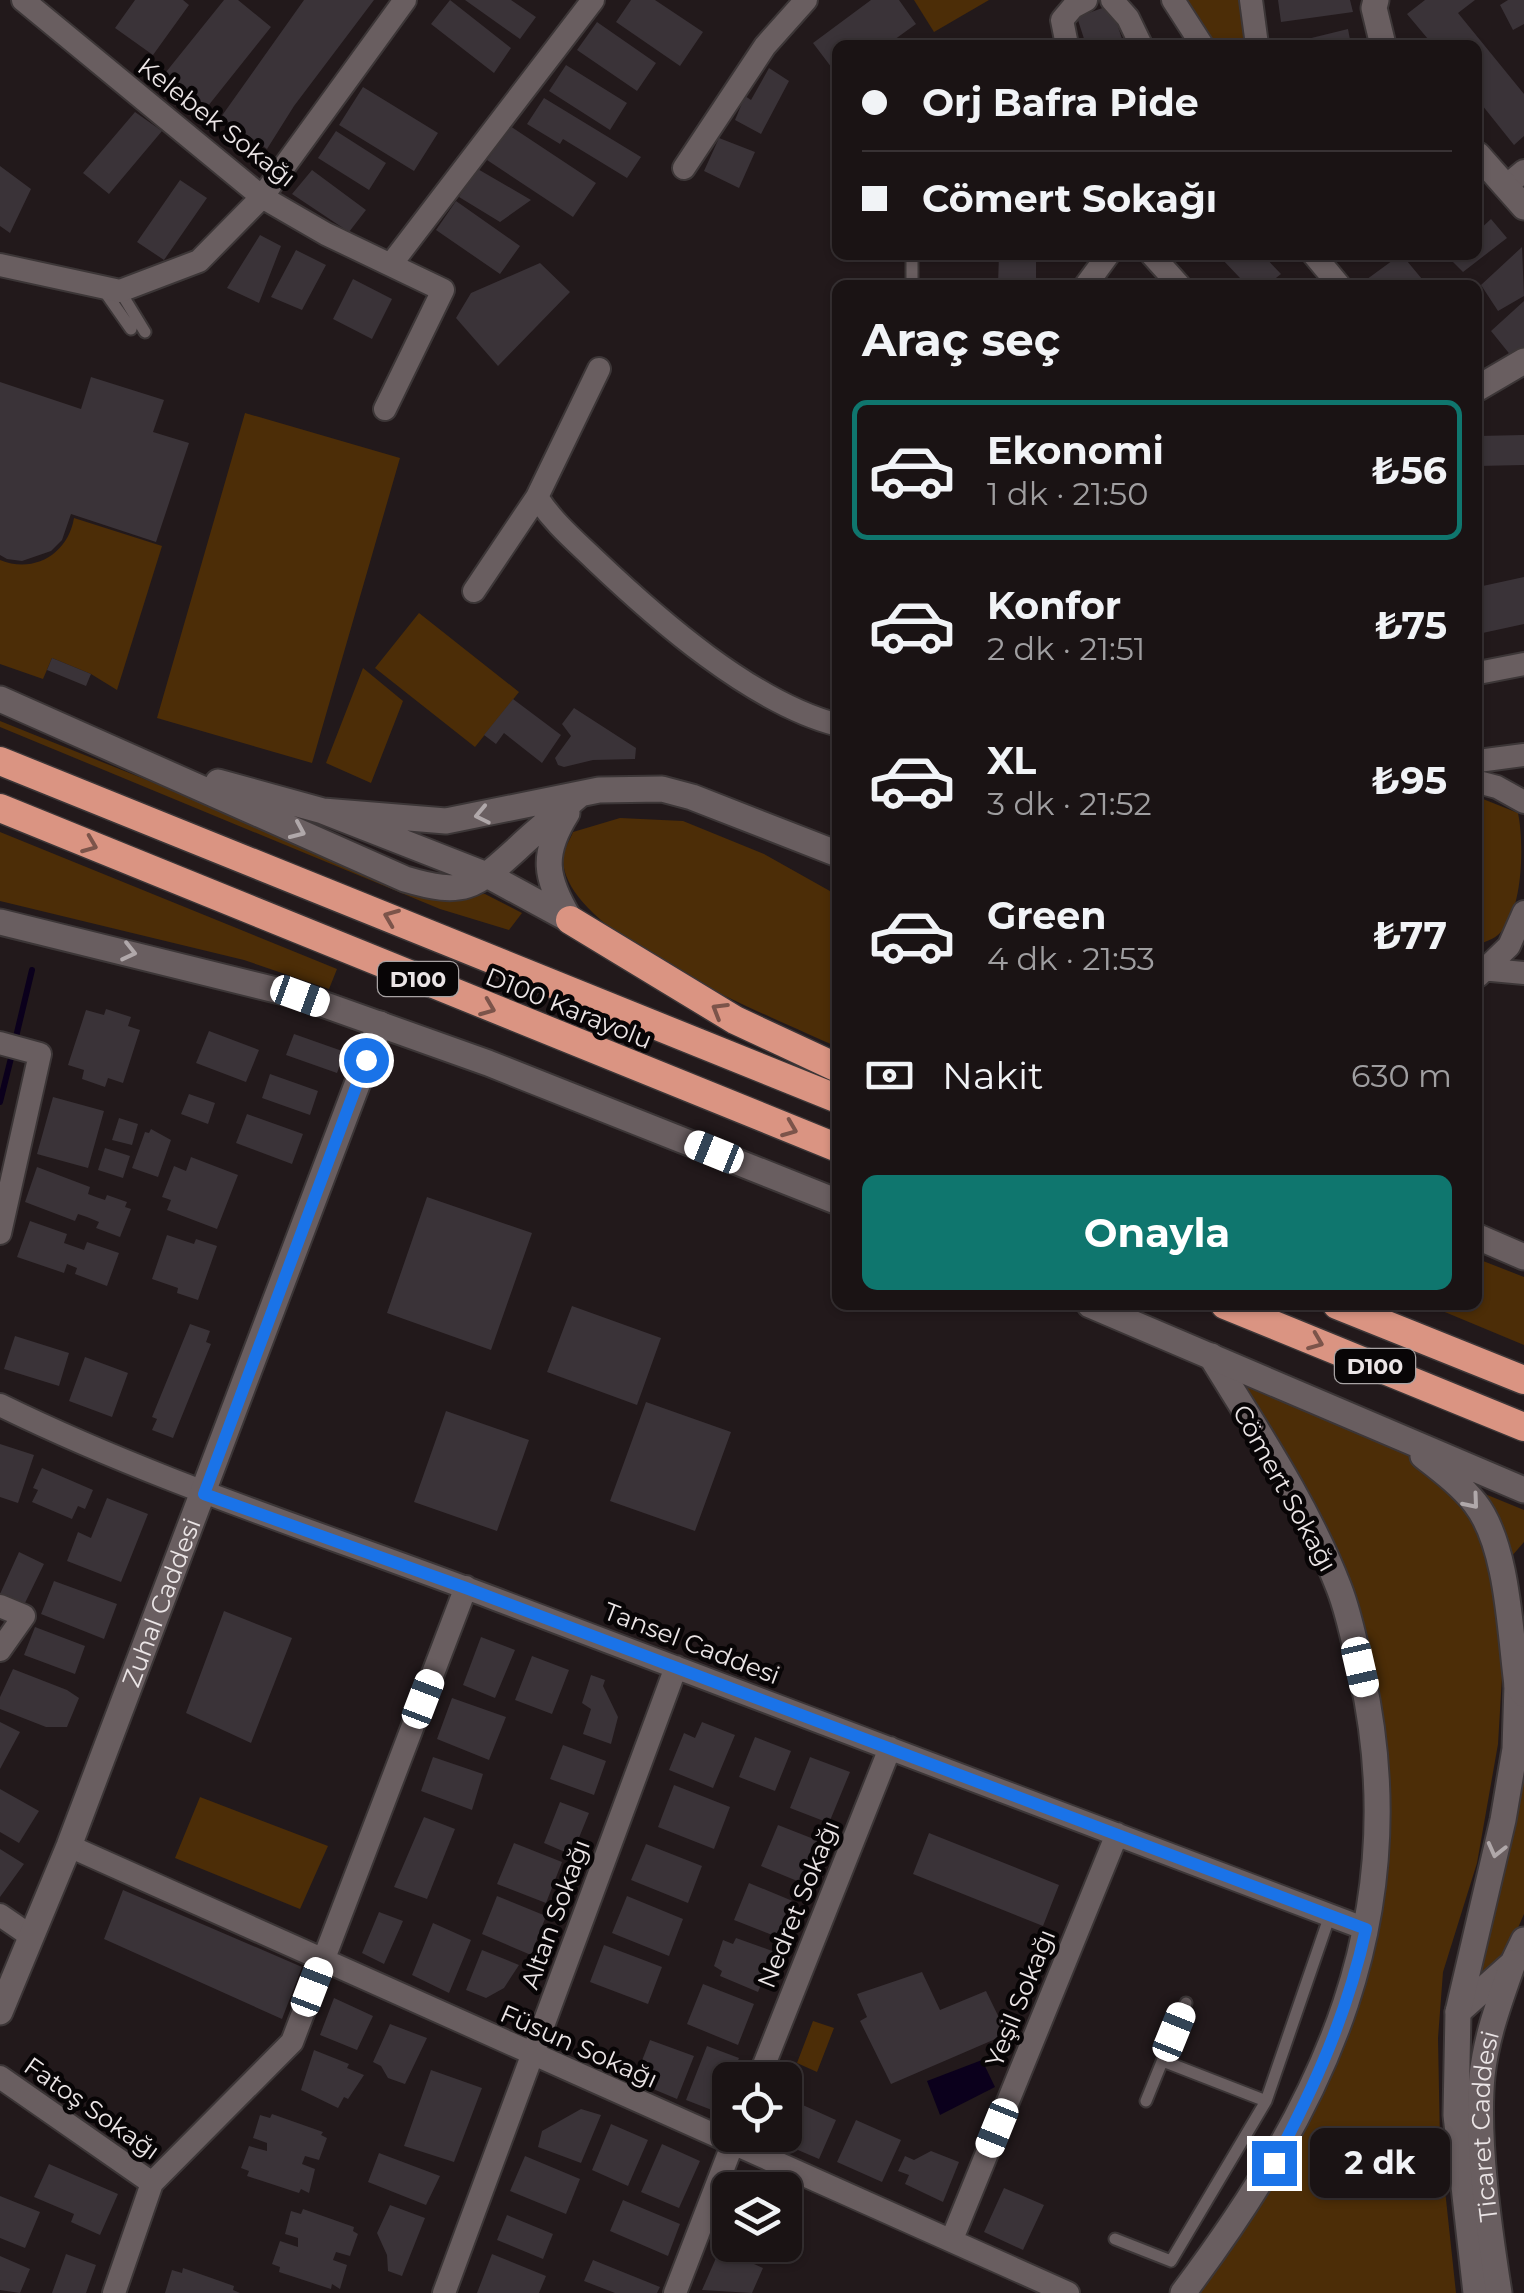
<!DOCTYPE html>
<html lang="tr">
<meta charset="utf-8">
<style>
body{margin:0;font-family:Montserrat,sans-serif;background:#231c1d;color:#f1f3f6;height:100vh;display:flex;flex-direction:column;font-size:38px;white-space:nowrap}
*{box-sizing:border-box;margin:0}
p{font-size:32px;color:#9f9ea0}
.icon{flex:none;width:55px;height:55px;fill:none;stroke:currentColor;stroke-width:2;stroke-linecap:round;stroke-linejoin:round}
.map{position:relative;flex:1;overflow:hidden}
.sheet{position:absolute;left:832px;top:280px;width:650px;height:1030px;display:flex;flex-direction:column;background:#1a1314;border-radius:15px;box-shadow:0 2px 8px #0004,0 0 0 2px #383234}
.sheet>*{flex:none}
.hud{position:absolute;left:832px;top:40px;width:650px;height:220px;border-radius:15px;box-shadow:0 2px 8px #0004,0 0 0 2px #383234;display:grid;align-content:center;height:220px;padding:0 30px;background:#1a1314}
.tools{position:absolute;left:712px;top:2062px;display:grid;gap:20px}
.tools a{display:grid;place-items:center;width:90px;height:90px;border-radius:15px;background:#1a1314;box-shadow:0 2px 8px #0004,0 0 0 2px #383234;font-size:50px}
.end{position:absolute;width:45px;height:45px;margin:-22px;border:12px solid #1a73e8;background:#fff;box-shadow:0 0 0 5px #fff}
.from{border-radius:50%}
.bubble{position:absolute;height:70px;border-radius:15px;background:#1a1314;box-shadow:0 2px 8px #0004,0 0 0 2px #383234;font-size:32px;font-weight:700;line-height:70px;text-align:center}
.car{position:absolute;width:30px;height:60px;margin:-30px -15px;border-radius:12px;box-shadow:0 0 8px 2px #0007;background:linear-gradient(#fff 24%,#345 0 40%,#fff 0 76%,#345 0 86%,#fff 0)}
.hud b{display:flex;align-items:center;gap:35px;height:95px;font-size:38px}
.hud b+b{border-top:2px solid #383234}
.hud i{width:25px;height:25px;background:#f1f3f6}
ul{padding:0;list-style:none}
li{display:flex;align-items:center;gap:30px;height:140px;margin:0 20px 15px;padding:0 10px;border:5px solid transparent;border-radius:15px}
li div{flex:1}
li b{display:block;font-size:38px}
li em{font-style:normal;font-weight:700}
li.active{border-color:#0f766e}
li>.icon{width:90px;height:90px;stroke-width:1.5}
h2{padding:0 30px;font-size:45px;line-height:120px}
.pay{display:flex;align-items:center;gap:25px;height:110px;padding:0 30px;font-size:38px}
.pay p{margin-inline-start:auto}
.cta{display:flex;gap:20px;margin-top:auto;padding:20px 30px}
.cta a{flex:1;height:115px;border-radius:15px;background:#0f766e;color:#fff;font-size:40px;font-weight:700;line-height:115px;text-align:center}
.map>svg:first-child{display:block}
.green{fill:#4c2d07}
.water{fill:#0b001c}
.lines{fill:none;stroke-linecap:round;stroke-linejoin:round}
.stream{stroke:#0b001c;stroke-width:6}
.building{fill:#3a3338}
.service-casing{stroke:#3c3637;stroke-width:15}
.minor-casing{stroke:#3c3637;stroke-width:26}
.tertiary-casing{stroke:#3c3637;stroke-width:29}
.secondary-casing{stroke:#3c3637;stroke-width:29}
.trunk-casing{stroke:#3c3637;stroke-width:31}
.service{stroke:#695e60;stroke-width:11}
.minor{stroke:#695e60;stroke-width:22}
.tertiary{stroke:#695e60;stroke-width:25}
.secondary{stroke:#695e60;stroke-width:25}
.trunk{stroke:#da9482;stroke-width:28}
.oneway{stroke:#b0a8aa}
.oneway2{stroke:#7c544a}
.route{stroke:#1a73e8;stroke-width:12}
.labels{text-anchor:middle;stroke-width:9;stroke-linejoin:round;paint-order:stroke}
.shield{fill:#080506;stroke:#a7a2a3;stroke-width:2.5}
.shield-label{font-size:22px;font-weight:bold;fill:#ebe5e6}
.street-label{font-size:25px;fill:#ebe5e6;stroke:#080506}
</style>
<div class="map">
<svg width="1524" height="2293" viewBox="0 0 1524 2293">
<rect width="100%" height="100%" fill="#22191b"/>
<!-- green -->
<path class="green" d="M914 0H989L934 32Z
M1187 0H1242L1248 45H1215Z
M245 413 400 458 312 763 157 718Z
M74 518 162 546 117 690 91 674 52 658 43 679 0 664V560C34 574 68 554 74 518Z
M419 613 519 692 475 747 375 668Z
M363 668 403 701 371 783 326 763Z
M0 721 433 895 485 894 522 913 509 930 440 909 0 727Z
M1478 797 1518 813C1524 841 1524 912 1499 934 1494 939 1484 942 1478 945Z
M620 818 683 821 764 854 837 895V1047C776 1018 565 937 563 860 562 852 570 840 573 832Z
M0 832 337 969 329 989 244 960 0 901Z
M1478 1259 1524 1277V1345L1428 1305H1478Z
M1211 1356 1400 1437 1482 1519 1506 1610 1498 1744 1477 1863 1443 1972 1438 2038 1440 2143 1456 2293H1183L1314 2089 1380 1861 1340 1589Z
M1485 1494 1524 1510V1542L1511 1557 1496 1513Z
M1524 1744V1914L1504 1960 1472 1993Z
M200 1797 328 1846 300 1909 175 1858Z
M813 2021 834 2028 817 2072 797 2063Z"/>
<!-- water -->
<path class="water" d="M982 2060 995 2087 940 2115 927 2081Z"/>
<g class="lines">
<!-- stream -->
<path class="stream" d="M15 1041 32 970
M0 1102 12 1054"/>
</g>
<!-- building -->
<path class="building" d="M135 0H183L189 5 153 55 115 28Z
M224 0H238L271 27 204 111 162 77Z
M304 0H374L294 106 267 149 221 117Z
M450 0 511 48 494 73 431 24Z
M465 0H511L536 17 520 39Z
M631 0H655L703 32 680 66 616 22Z
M871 0H899L916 24 887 45H838V76L813 43Z
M1278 0H1350L1353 12 1281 22Z
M1425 0H1475L1458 13 1524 94V136L1514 145 1478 100V45H1433L1407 14Z
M1508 0H1524V24L1513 30 1500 5Z
M1111 5 1124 45H1086L1077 17Z
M597 22 656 63 637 91 577 50Z
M1348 29 1351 45H1287V44Z
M566 65 627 103 610 130 549 91Z
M769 68 789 81 761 134 735 120 745 96 751 100Z
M363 87 438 133 414 171 339 125Z
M544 98 641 157 627 178 563 139 560 144 527 124Z
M135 112 162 131 109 194 83 173Z
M510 126 596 183 573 217 487 160Z
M336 131 386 163 369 190 318 158Z
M719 138 755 152 739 188 704 171Z
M0 166 31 189 10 233 0 226Z
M476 168 531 200 500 222 459 197Z
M312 170 366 210 349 232 292 194Z
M180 180 207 198 164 260 137 242Z
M456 201 520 246 500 274 436 230Z
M1491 219 1507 238 1463 272 1446 255H1478V231Z
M260 235 281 246 259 303 227 288Z
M1522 247 1524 296 1498 311 1481 285Z
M296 250 326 265 302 310 271 297Z
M999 255H1036V284H998Z
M1210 255H1263L1281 274 1267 285H1241L1237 280 1240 278 1221 258 1216 262Z
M1402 255 1427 285H1359L1400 255Z
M540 263 570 292 498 366 456 318 471 293Z
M353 279 392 299 372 339 333 319Z
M1524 301V348L1512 357 1491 331Z
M91 377 164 400 153 432 189 443 156 542 71 514 62 540 51 551 22 561 7 559 0 555V382L81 409Z
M1524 435V465L1478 466V436Z
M1524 577V624L1478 634V587Z
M52 658 91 674 86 686 47 670Z
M513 699 561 735 542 763 504 733 496 744 484 735Z
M574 708 636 748 635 759 593 760 564 767 558 765 555 758 571 736 562 724Z
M106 1009 131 1017 128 1026 140 1030 123 1083 108 1078 105 1087 82 1079 84 1070 68 1065 86 1010 104 1015Z
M209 1031 259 1050 246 1082 196 1063Z
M294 1034 345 1052 337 1073 286 1055Z
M270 1074 318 1091 310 1115 262 1098Z
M189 1094 215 1103 208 1124 181 1114Z
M53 1097 104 1111 88 1168 37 1154Z
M247 1114 303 1134 292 1164 236 1143Z
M119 1118 138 1124 132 1145 112 1140Z
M151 1129 171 1140 158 1177 132 1168 145 1132 149 1133Z
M105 1148 130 1156 123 1178 98 1170Z
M191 1157 238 1175 217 1229 167 1210 171 1200 162 1197 174 1166 186 1171Z
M37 1167 90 1187 88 1194 96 1197 105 1200 107 1195 127 1202 125 1207 131 1209 120 1237 96 1228 99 1222 87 1217 78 1214 75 1221 25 1202Z
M427 1197 532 1233 491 1350 387 1313Z
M30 1221 67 1234 64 1243 84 1250 87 1242 119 1253 107 1286 75 1274 77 1268 67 1264 64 1273 17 1257Z
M167 1235 194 1244 196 1239 217 1246 198 1300 177 1293 178 1288 152 1279Z
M572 1306 661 1338 637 1405 547 1372Z
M190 1324 210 1331 206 1342 211 1344 173 1438 152 1430 157 1419 152 1417Z
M15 1336 69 1353 59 1386 4 1369Z
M85 1357 128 1373 112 1417 69 1401Z
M646 1402 731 1432 695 1531 610 1501Z
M446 1411 529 1440 497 1531 414 1502Z
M0 1444 34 1455 18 1503 0 1497Z
M42 1468 93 1490 85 1509 78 1506 72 1519 32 1502 38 1490 33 1488Z
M107 1498 148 1514 121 1582 67 1561 78 1532 91 1538Z
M19 1552 44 1564 24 1605 0 1594Z
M54 1581 117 1604 104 1639 41 1614Z
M224 1611 292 1638 251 1743 186 1713Z
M35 1627 85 1646 75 1674 24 1655Z
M481 1637 515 1650 495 1698 463 1685Z
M532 1656 569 1670 552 1714 515 1700Z
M13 1669 67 1690 79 1698 67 1727H46L0 1709V1697Z
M591 1675 605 1680 603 1686 618 1717 611 1744 583 1734 591 1709 582 1703Z
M452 1698 506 1717 489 1760 437 1739Z
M0 1722 20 1732 0 1769Z
M702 1722 735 1735 713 1788 669 1770 684 1733 695 1738Z
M755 1737 791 1751 775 1791 739 1777Z
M563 1745 606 1761 594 1795 550 1779Z
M433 1757 483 1774 472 1810 421 1791Z
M810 1757 850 1772 829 1823 790 1808Z
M674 1785 730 1807 714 1849 658 1827Z
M0 1789 39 1811 19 1843 0 1832Z
M560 1802 589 1813 572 1855 544 1843Z
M424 1817 455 1829 427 1899 394 1887Z
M778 1825 824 1843 807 1885 761 1866Z
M929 1833 1059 1885 1043 1926 913 1874Z
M514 1843 562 1862 546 1903 497 1884Z
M646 1844 702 1866 688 1903 631 1880Z
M0 1849 24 1864 0 1897Z
M749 1883 795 1902 780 1938 734 1920Z
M123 1890 302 1967 282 2019 104 1939Z
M497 1896 546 1916 531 1955 482 1934Z
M627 1896 683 1919 669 1956 612 1933Z
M379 1912 403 1921 384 1964 362 1953Z
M433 1923 471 1940 449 1993 412 1975Z
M736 1938 775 1952 758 1992 720 1976 722 1971 714 1966 723 1940 733 1944Z
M604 1945 662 1967 648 2004 590 1982Z
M482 1950 519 1965 504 1988 486 1998 466 1990Z
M922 1972 940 2010 986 1991 1007 2034 891 2084 860 2021 867 2017 857 1994Z
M703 1984 754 2004 738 2045 687 2024Z
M334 1998 373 2016 357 2050 320 2035Z
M390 2024 427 2038 405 2084 388 2078 381 2066 373 2062Z
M650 2040 694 2056 677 2099 634 2081Z
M707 2046 739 2058 717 2112 686 2100Z
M314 2050 349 2064 347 2068 364 2075 348 2099 344 2097 338 2108 301 2090Z
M431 2070 482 2088 454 2162 404 2146Z
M785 2097 836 2120 819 2159 763 2135H785Z
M581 2109 601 2115 581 2163 538 2147 542 2131Z
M272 2114 323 2132 321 2135 327 2138 319 2160 305 2156 302 2164 315 2169 309 2193 301 2189 299 2193 247 2176 249 2171 241 2168 249 2146 267 2151V2143L253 2138 260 2115 270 2118Z
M856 2120 901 2140 882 2182 837 2162Z
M611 2124 648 2140 628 2186 592 2170Z
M662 2144 700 2161 679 2208 641 2192Z
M931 2151 959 2162 943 2202 905 2184 909 2175 898 2171 905 2156 914 2160Z
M379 2153 440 2176 426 2205 368 2182Z
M525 2156 580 2179 566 2214 510 2191Z
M49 2164 118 2194 100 2235 71 2222 74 2214 34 2197Z
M1004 2188 1044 2205 1023 2250 984 2232Z
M0 2196 40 2212 25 2248 0 2238Z
M623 2200 680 2224 668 2256 610 2231Z
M390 2205 425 2218 402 2276 388 2271 387 2255 377 2233Z
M303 2209 354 2227 353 2231 358 2234 350 2256 336 2252 333 2260 347 2265 340 2289 332 2284 331 2289 279 2272 280 2267 272 2264 280 2241 298 2247V2238L285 2234 291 2211 301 2214Z
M507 2215 553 2234 543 2259 497 2240Z
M720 2249 763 2268 752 2293 702 2290Z
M66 2254 96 2265 86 2293H52Z
M492 2254 546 2276 539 2293H477Z
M0 2256 30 2269 20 2293 0 2290Z
M593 2260 660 2287 657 2293H615L584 2281Z
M183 2268 234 2286 233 2290 240 2293H165L172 2270 182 2273Z"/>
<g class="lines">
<!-- service casing -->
<g class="service-casing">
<path id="service" d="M912 255V285
M120 291 145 332
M105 292 131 329
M1163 2061 1266 2101
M1146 2101 1186 2003
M1115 2239 1171 2261 1266 2101 1330 1915"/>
</g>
<!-- minor casing -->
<g class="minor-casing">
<path id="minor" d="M23 0 262 197 326 234 443 290 385 409
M1112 0 1128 18 1141 45
M1173 0 1202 45
M1251 0 1257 45
M1067 45 1062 20 1073 7 1086 0
M684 168 765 46 806 0
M1506 186 1524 171
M1152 255 1179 285
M1314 255 1339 285
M392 263 593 0
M0 265 120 291 199 261 262 197 405 0
M1086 285 1108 255
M537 497C552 521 573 539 594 559 657 619 752 703 838 725
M474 591 537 497 599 369
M1478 673 1524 664
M1478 761 1524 755
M1478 782 1497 787 1524 802
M1481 969 1524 973
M1478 976 1509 946 1524 912
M0 1043 40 1054 0 1233
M0 1405C161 1484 331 1536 498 1600 788 1709 1077 1819 1366 1929
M0 1606 24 1616 0 1650
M69 1846 1068 2293
M0 1915 32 1937
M0 2077 152 2183
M758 2080 890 1748
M952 2239 1117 1834
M114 2293 152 2183 292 2042 466 1587
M444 2293 676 1667
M675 2293 736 2135"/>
</g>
<!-- tertiary casing -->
<g class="tertiary-casing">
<g id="tertiary">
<path d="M1376 0 1374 8 1383 45"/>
<path d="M1478 155 1524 207"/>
<path d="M1478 388 1524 361"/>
<path id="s1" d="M0 2012 69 1846 380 1024"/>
<path d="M1458 2012 1513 1963 1524 1940"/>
<path d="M1183 2293C1325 2104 1415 1916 1362 1675 1355 1646 1350 1616 1339 1588 1307 1505 1257 1431 1211 1356"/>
<path d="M1476 2293 1456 2115 1458 2012 1503 1820 1515 1749 1517 1685"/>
<path id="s2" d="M1499 2293C1489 2229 1476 2139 1482 2076 1486 2037 1500 2000 1513 1963"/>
</g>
</g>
<!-- secondary casing -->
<g class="secondary-casing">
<path id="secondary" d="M0 699 405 879C465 897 475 887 518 848 537 830 558 813 578 796
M218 782 323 811 489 876 570 920
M323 811 446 821 599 790 662 789 692 797 838 854
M567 813C541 854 545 878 569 918
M0 922 300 996 488 1063 838 1202
M1478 1237 1524 1257
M1090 1305 1524 1490
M1423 1456C1441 1470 1461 1485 1475 1503 1508 1545 1510 1632 1517 1685L1524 1694"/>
</g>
<!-- trunk casing -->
<g class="trunk-casing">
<path id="trunk" d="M0 761 838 1099
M0 808 838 1148
M570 920 735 1020 838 1068
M1225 1305 1524 1427
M1337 1305 1524 1380"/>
</g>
<!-- service -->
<use href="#service" class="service"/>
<!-- minor -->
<use href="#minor" class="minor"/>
<!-- tertiary -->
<use href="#tertiary" class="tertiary"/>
<!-- secondary -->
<use href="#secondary" class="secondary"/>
<!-- trunk -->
<use href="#trunk" class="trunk"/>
</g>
<!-- one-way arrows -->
<defs><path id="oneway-chevron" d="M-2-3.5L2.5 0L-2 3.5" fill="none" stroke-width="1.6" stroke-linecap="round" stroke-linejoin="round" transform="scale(2.5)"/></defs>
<g class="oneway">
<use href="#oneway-chevron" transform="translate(482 815) rotate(168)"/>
<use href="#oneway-chevron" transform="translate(298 831) rotate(24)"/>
<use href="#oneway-chevron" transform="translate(129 952) rotate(13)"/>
<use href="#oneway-chevron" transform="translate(1472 1502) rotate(50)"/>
<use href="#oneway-chevron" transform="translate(1496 1850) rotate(104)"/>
</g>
<g class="oneway2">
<use href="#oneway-chevron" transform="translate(90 845) rotate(22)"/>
<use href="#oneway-chevron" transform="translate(391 917) rotate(-158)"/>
<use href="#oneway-chevron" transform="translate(488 1008) rotate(22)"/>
<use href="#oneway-chevron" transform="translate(719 1010) rotate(-149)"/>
<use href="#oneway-chevron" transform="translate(790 1129) rotate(22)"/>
<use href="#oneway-chevron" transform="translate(1316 1342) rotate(22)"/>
</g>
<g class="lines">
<!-- route -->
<path class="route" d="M366 1060 204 1494 466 1588 1366 1929C1347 2015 1315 2086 1274 2163"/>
</g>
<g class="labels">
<!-- shield labels -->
<g class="shield">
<rect x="378" y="962" width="80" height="34" rx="8"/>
<rect x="1335" y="1349" width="80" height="34" rx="8"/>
</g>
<g class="shield-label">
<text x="418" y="987">D100</text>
<text x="1375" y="1374">D100</text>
</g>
<!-- street labels -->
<g class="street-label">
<text transform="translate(217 122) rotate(38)" y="9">Kelebek Sokağı</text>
<text transform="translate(569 1008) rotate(22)" y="9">D100 Karayolu</text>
<text transform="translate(1285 1488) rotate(61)" y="9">Cömert Sokağı</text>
<text dy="9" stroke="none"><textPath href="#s1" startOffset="440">Zuhal Caddesi</textPath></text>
<text transform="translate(692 1643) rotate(21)" y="9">Tansel Caddesi</text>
<text transform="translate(798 1904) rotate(-68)" y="9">Nedret Sokağı</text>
<text transform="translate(555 1914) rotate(-70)" y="9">Altan Sokağı</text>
<text transform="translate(1020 1998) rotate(-68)" y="9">Yeşil Sokağı</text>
<text transform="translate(579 2046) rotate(24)" y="9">Füsun Sokağı</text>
<text transform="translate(92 2108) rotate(35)" y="9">Fatoş Sokağı</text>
<text dy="9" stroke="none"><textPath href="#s2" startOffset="168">Ticaret Caddesi</textPath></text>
</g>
</g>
</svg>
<div class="tools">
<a><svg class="icon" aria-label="locate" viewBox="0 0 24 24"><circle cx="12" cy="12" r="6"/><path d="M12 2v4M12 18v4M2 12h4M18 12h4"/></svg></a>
<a><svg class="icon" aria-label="layers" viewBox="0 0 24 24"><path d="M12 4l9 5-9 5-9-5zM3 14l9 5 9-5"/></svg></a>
</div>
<i class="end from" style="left:366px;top:1060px"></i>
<i class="end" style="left:1274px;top:2163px"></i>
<div class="bubble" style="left:1310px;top:2128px;width:140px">2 dk</div>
<i class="car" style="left:300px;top:996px;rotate:110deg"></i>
<i class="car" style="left:714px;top:1152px;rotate:292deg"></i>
<i class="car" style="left:1360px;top:1667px;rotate:167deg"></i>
<i class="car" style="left:423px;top:1699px;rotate:21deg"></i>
<i class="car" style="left:312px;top:1987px;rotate:21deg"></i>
<i class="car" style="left:1174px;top:2032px;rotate:22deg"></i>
<i class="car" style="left:997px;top:2128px;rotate:202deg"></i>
<div class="hud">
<b><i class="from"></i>Orj Bafra Pide</b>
<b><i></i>Cömert Sokağı</b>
</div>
<section class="sheet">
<h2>Araç seç</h2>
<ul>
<li class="active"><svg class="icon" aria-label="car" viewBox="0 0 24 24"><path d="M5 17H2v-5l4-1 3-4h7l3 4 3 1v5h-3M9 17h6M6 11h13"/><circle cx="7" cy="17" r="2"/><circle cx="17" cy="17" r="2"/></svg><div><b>Ekonomi</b><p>1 dk · 21:50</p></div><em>₺56</em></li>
<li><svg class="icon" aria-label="car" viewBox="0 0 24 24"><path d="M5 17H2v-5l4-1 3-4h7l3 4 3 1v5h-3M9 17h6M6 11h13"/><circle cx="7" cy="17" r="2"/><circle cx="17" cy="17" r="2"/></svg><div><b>Konfor</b><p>2 dk · 21:51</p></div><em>₺75</em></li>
<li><svg class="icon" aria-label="car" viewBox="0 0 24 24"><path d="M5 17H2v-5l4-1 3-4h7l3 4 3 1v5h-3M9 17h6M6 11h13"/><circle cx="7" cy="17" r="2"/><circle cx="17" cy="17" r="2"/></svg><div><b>XL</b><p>3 dk · 21:52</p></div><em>₺95</em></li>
<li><svg class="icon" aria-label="car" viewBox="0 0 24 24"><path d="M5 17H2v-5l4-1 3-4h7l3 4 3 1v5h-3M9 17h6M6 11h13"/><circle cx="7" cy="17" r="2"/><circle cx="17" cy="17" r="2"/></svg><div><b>Green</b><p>4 dk · 21:53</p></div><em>₺77</em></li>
</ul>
<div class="pay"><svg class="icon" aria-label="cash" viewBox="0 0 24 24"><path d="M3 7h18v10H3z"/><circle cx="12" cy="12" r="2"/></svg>Nakit<p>630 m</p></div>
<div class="cta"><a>Onayla</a></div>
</section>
</div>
